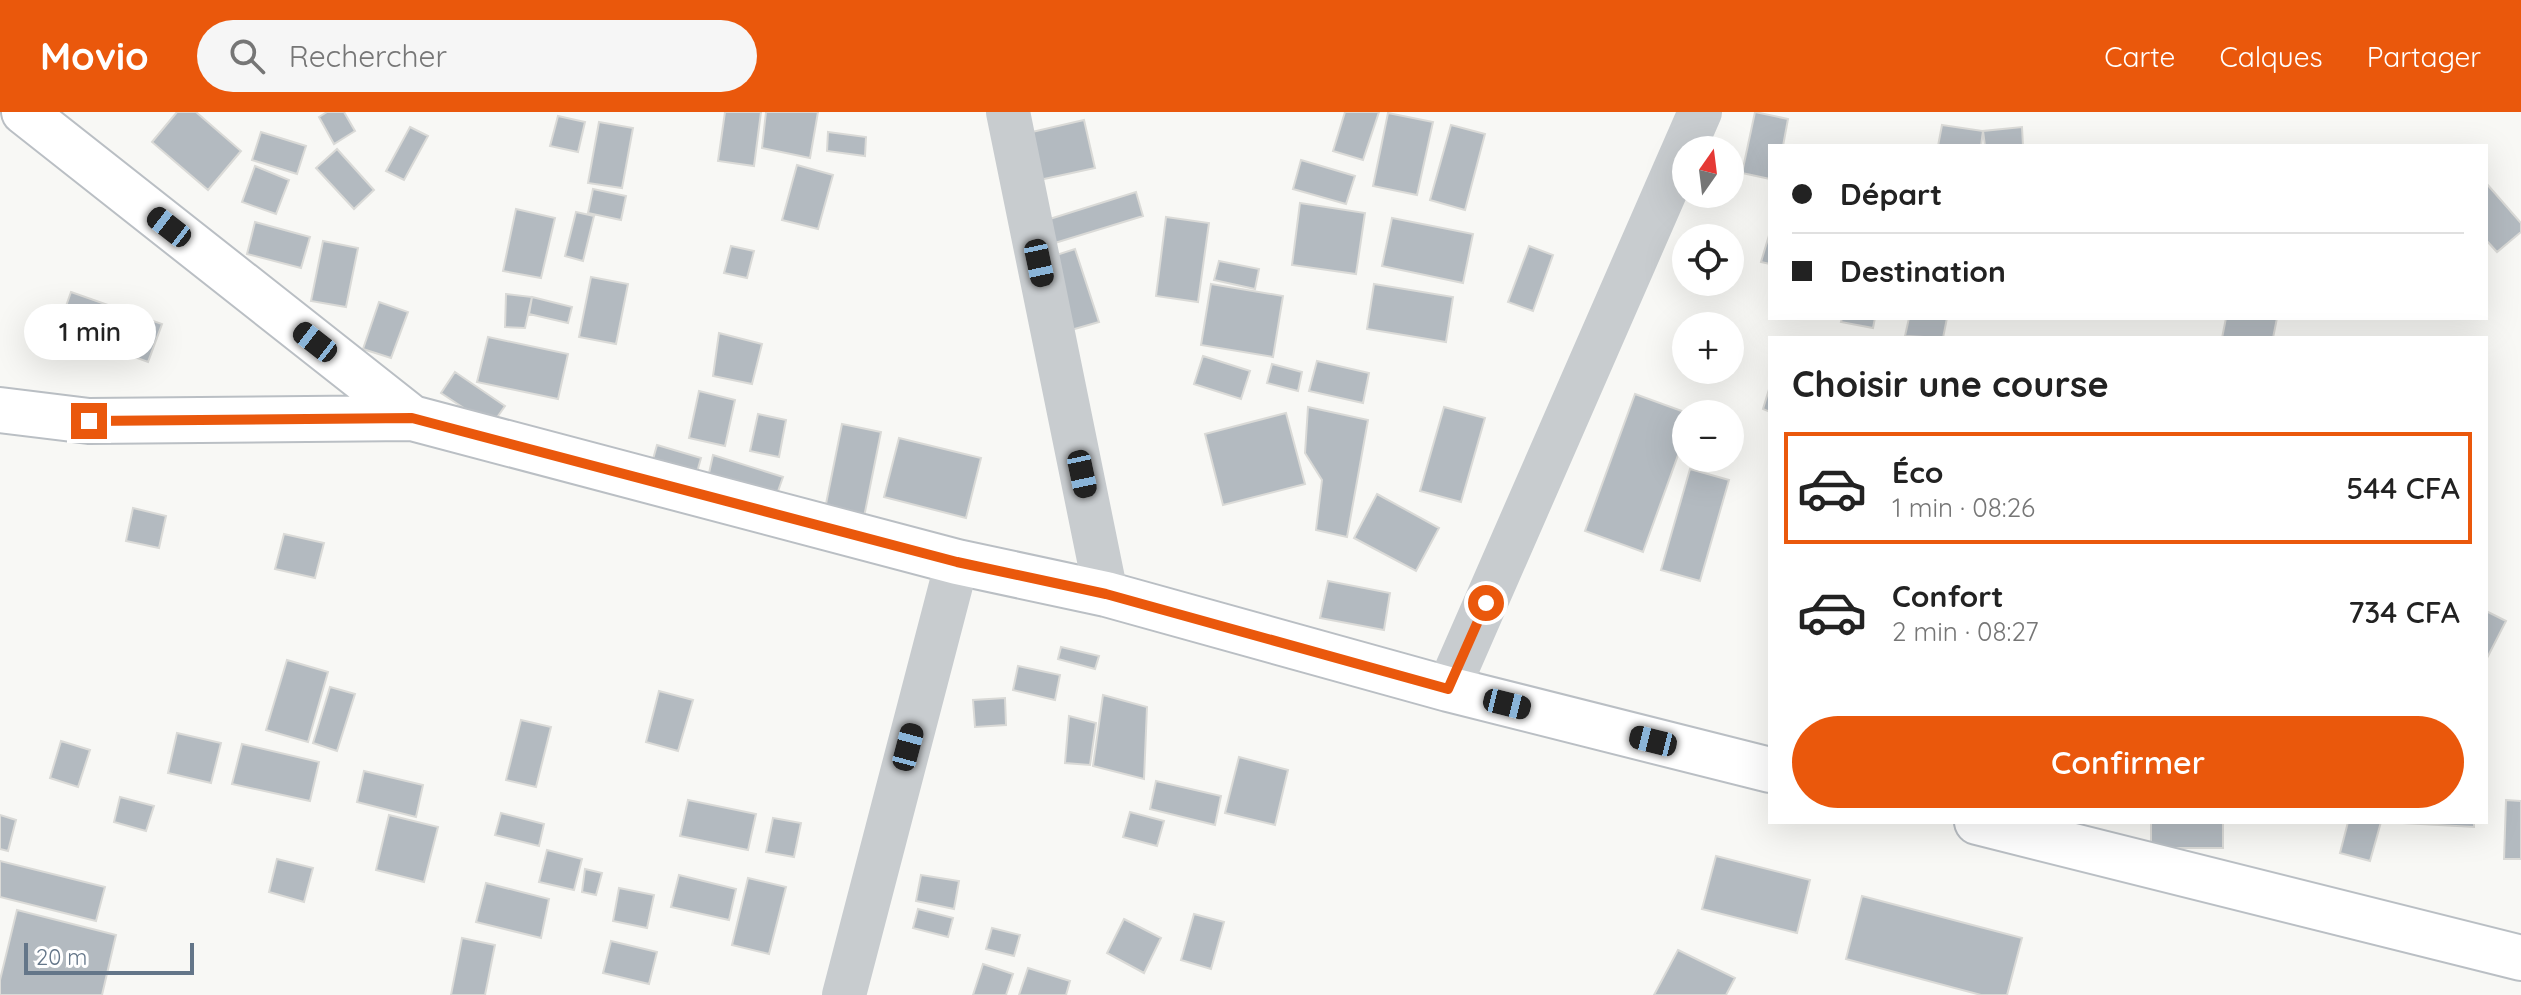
<!DOCTYPE html>
<html lang="fr">
<meta charset="utf-8">
<style>
body{margin:0;font-family:Quicksand,sans-serif;background:#f6f6f6;color:#222;height:100vh;display:flex;flex-direction:column;font-size:30px;white-space:nowrap}
*{box-sizing:border-box;margin:0}
p{font-size:26px;color:#767676}
.icon{flex:none;width:44px;height:44px;fill:none;stroke:currentColor;stroke-width:2;stroke-linecap:round;stroke-linejoin:round}
.map{position:relative;flex:1;overflow:hidden}
.drawer{position:absolute;left:1768px;top:224px;width:720px;height:488px;display:flex;flex-direction:column;background:#fff;border-radius:0px;box-shadow:0 8px 32px #0002}
.drawer>*{flex:none}
.top-card{position:absolute;left:1768px;top:32px;width:720px;height:176px;border-radius:0px;box-shadow:0 8px 32px #0002;display:grid;align-content:center;height:176px;padding:0 24px;background:#fff}
.needle{width:52px;rotate:14deg}
.tools{position:absolute;left:1672px;top:24px;display:grid;gap:16px}
.tools a{display:grid;place-items:center;width:72px;height:72px;border-radius:50%;background:#fff;box-shadow:0 8px 32px #0002;font-size:40px}
.scale{position:absolute;left:24px;bottom:20px;width:170px;box-sizing:border-box;padding-left:8px;border:4px solid #647689;border-top:0;font-size:22px;line-height:28px;white-space:nowrap;color:#647689;-webkit-text-stroke:6px #fff;paint-order:stroke}
.end{position:absolute;width:36px;height:36px;margin:-18px;border:10px solid #ea580c;background:#fff;box-shadow:0 0 0 4px #fff}
.from{border-radius:50%}
.bubble{position:absolute;height:56px;border-radius:28px;background:#fff;box-shadow:0 8px 32px #0002;font-size:26px;font-weight:600;line-height:56px;text-align:center}
.car{position:absolute;width:24px;height:48px;margin:-24px -12px;border-radius:10px;box-shadow:0 0 6px 2px #0007;background:linear-gradient(#222 24%,#8ab4d8 0 40%,#222 0 76%,#8ab4d8 0 86%,#222 0)}
.top-card b{display:flex;align-items:center;gap:28px;height:76px;font-size:30px}
.top-card b+b{border-top:2px solid #e0e0e0}
.top-card i{width:20px;height:20px;background:#222}
ul{padding:0;list-style:none}
li{display:flex;align-items:center;gap:24px;height:112px;margin:0 16px 12px;padding:0 8px;border:4px solid transparent;border-radius:0px}
li div{flex:1}
li b{display:block;font-size:30px}
li em{font-style:normal;font-weight:600}
li.current{border-color:#ea580c}
li>.icon{width:72px;height:72px;stroke-width:1.5}
h2{padding:0 24px;font-size:36px;line-height:96px}
.primary-button{display:flex;gap:16px;margin-top:auto;padding:16px 24px}
.primary-button a{flex:1;height:92px;border-radius:48px;background:#ea580c;color:#fff;font-size:32px;font-weight:600;line-height:92px;text-align:center}
header{display:flex;align-items:center;gap:48px;box-sizing:border-box;height:112px;padding:0 40px;background:#ea580c;color:#fff}
header strong{font-size:38px}
nav{display:flex;gap:44px;margin-inline-start:auto;font-size:28px}
.search{width:560px;height:72px;background:#f6f6f6;display:flex;align-items:center;gap:20px;box-sizing:border-box;padding:0 28px;border-radius:44px;color:#767676;font-size:30px}
.map>svg:first-child{display:block}
.building{fill:#b3bac0;stroke:#dadad7;stroke-width:2}
.lines{fill:none;stroke-linecap:round;stroke-linejoin:round}
.secondary-casing{stroke:#babfc4;stroke-width:48}
.street{stroke:#c8cccf;stroke-width:44}
.secondary{stroke:#fff;stroke-width:44}
.route{stroke:#ea580c;stroke-width:10}
</style>
<header>
<strong>Movio</strong>
<div class="search"><svg class="icon" aria-label="search" viewBox="0 0 24 24"><circle cx="10" cy="10" r="6"/><path d="M15 15l6 6"/></svg>Rechercher</div>
<nav><a>Carte</a><a>Calques</a><a>Partager</a></nav>
</header>
<div class="map">
<svg width="2521" height="883" viewBox="0 0 2521 883">
<rect width="100%" height="100%" fill="#f8f8f5"/>
<!-- building -->
<path class="building" d="M177 0H196L241 39 208 78 152 30Z
M327 0H344L355 19 334 32 319 5Z
M725 0H761L754 54 718 49Z
M766 0H818L810 46 762 36Z
M1345 0H1379L1363 48 1333 39Z
M1755 0 1788 7 1783 34H1770V67L1742 61Z
M1388 1 1433 10 1417 83 1373 74Z
M558 4 585 10 578 40 550 34Z
M1084 8 1095 56 1030 70 1019 23Z
M599 10 633 16 622 76 588 71Z
M1451 13 1485 22 1465 98 1430 88Z
M1942 13 1983 19 1981 34H1938Z
M410 15 428 24 404 68 386 59Z
M2022 15 2023 34H1985L1983 19Z
M261 20 306 34 297 62 252 48Z
M828 20 866 25 865 44 827 39Z
M337 37 374 78 354 97 316 56Z
M1301 48 1355 64 1346 92 1293 77Z
M797 53 833 63 818 117 782 108Z
M255 54 289 68 276 102 242 90Z
M2486 71 2521 111V120L2497 140 2486 128Z
M593 77 626 84 621 108 588 101Z
M1136 80 1143 104 1045 134 1037 111Z
M1300 91 1365 101 1356 162 1292 153Z
M516 97 555 106 541 166 503 159Z
M576 100 594 104 583 149 565 144Z
M1166 105 1209 111 1198 190 1156 184Z
M1392 106 1473 122 1463 171 1382 154Z
M255 110 310 125 301 156 247 142Z
M1770 120V152L1761 150Z
M323 129 358 136 346 195 311 189Z
M731 134 754 139 747 166 724 161Z
M1529 134 1553 143 1533 199 1508 190Z
M1075 137 1099 210 1064 220 1041 148Z
M1219 149 1259 157 1255 177 1214 168Z
M591 165 628 172 616 232 579 225Z
M1211 172 1283 184 1273 245 1201 233Z
M1374 172 1453 185 1446 230 1367 217Z
M71 180 162 212 148 250 58 217Z
M506 182 532 185 525 216 505 215Z
M532 185 572 195 568 211 529 202Z
M379 190 408 200 391 246 363 237Z
M1842 206H1875L1873 216 1841 210Z
M1909 206H1947L1943 226 1905 224Z
M2226 206H2277L2273 226H2222Z
M719 221 762 232 752 272 713 264Z
M488 225 568 242 558 287 477 270Z
M1203 244 1250 259 1241 287 1194 272Z
M1317 249 1369 261 1363 291 1309 279Z
M1272 252 1302 260 1298 279 1267 271Z
M455 260 505 294 491 314 441 281Z
M1770 274V300L1763 297Z
M699 279 735 288 725 334 689 326Z
M1635 282 1690 302H1686V321L1643 440 1585 419Z
M1308 295 1368 308 1347 425 1316 418 1322 368 1305 341Z
M1444 295 1485 306 1461 390 1420 379Z
M1286 301 1305 372 1223 393 1205 322Z
M758 302 786 308 779 345 750 339Z
M842 312 881 320 861 420 822 412Z
M899 326 981 346 966 406 884 385Z
M657 333 701 346 692 378 648 365Z
M713 343 783 365 770 402 704 384Z
M1690 357 1729 368 1700 469 1661 458Z
M1377 382 1439 416 1416 459 1354 426Z
M133 396 166 404 159 436 126 429Z
M284 422 324 431 315 466 275 457Z
M1328 469 1390 481 1384 518 1320 506Z
M2486 499 2506 509 2486 548Z
M1061 535 1099 544 1095 557 1058 547Z
M287 548 328 560 308 630 266 618Z
M1018 554 1060 563 1055 588 1013 578Z
M330 575 355 582 337 639 313 631Z
M659 579 693 588 678 639 646 630Z
M1103 583 1147 595 1144 667 1093 654Z
M1005 586 1006 613 975 615 973 588Z
M1069 604 1096 611 1090 653 1065 651Z
M521 608 551 615 536 675 506 668Z
M177 621 221 631 211 671 168 661Z
M61 629 90 638 78 675 50 666Z
M242 632 319 650 310 689 232 672Z
M1239 645 1288 658 1275 713 1225 701Z
M364 659 423 673 416 705 357 690Z
M1156 669 1221 684 1215 713 1150 697Z
M120 685 154 694 146 719 114 710Z
M688 688 756 702 748 738 680 724Z
M2506 688 2521 689V747H2504Z
M1130 700 1164 709 1157 734 1123 725Z
M501 701 544 712 539 734 495 723Z
M0 703 16 708 8 739 0 737Z
M389 703 438 715 424 770 376 758Z
M773 706 801 711 794 745 766 740Z
M2151 710H2223V736H2151Z
M2348 710H2381L2370 749 2340 741Z
M2384 710H2474V715Z
M547 738 582 747 574 778 539 770Z
M1716 744 1810 768 1797 821 1702 797Z
M277 747 313 756 304 790 269 780Z
M0 749 105 775 96 809 0 785Z
M585 757 602 761 596 783 582 780Z
M679 763 736 777 729 808 671 795Z
M921 763 959 769 954 797 916 789Z
M748 766 786 775 769 842 732 833Z
M486 771 549 787 541 826 476 810Z
M619 776 654 783 647 816 613 809Z
M1862 784 2022 826 2007 883H1981L1846 847Z
M918 797 953 806 948 825 913 816Z
M17 798 116 823 102 883H0V868Z
M1194 802 1224 810 1211 857 1181 848Z
M1124 807 1161 826 1144 861 1107 841Z
M992 816 1020 823 1014 844 986 837Z
M462 826 495 833 485 883H451Z
M611 829 657 840 649 872 603 861Z
M1678 838 1735 866 1726 883H1654Z
M983 852 1013 862 1006 883H973Z
M1028 856 1070 869 1066 883H1019Z"/>
<g class="lines">
<!-- secondary casing -->
<g class="secondary-casing">
<path id="secondary" d="M24 0 412 306 957 450 1106 482 1448 577 1770 658
M0 298 89 309 412 306
M1977 710 2521 846"/>
</g>
<!-- street -->
<path class="street" d="M1008 0 1106 482
M1448 577 1700 0
M844 883 957 450"/>
<!-- secondary -->
<use href="#secondary" class="secondary"/>
</g>
<g class="lines">
<!-- route -->
<path class="route" d="M89 309 412 306 957 450 1106 482 1448 577 1486 491"/>
</g>
</svg>
<div class="tools">
<a><svg class="needle" viewBox="-14 -14 28 28"><path d="M0-13l5 13h-10z" fill="#e53935"/><path d="M0 13l5-13h-10z" fill="#767676"/></svg></a>
<a><svg class="icon" aria-label="locate" viewBox="0 0 24 24"><circle cx="12" cy="12" r="6"/><path d="M12 2v4M12 18v4M2 12h4M18 12h4"/></svg></a>
<a>+</a>
<a>−</a>
</div>
<div class="scale">20 m</div>
<i class="end from" style="left:1486px;top:491px"></i>
<i class="end" style="left:89px;top:309px"></i>
<div class="bubble" style="left:24px;top:192px;width:132px">1 min</div>
<i class="car" style="left:169px;top:115px;rotate:308deg"></i>
<i class="car" style="left:1039px;top:151px;rotate:168deg"></i>
<i class="car" style="left:315px;top:230px;rotate:308deg"></i>
<i class="car" style="left:1082px;top:362px;rotate:168deg"></i>
<i class="car" style="left:1507px;top:592px;rotate:104deg"></i>
<i class="car" style="left:1653px;top:629px;rotate:284deg"></i>
<i class="car" style="left:908px;top:635px;rotate:15deg"></i>
<div class="top-card">
<b><i class="from"></i>Départ</b>
<b><i></i>Destination</b>
</div>
<section class="drawer">
<h2>Choisir une course</h2>
<ul>
<li class="current"><svg class="icon" aria-label="car" viewBox="0 0 24 24"><path d="M5 17H2v-5l4-1 3-4h7l3 4 3 1v5h-3M9 17h6M6 11h13"/><circle cx="7" cy="17" r="2"/><circle cx="17" cy="17" r="2"/></svg><div><b>Éco</b><p>1 min · 08:26</p></div><em>544 CFA</em></li>
<li><svg class="icon" aria-label="car" viewBox="0 0 24 24"><path d="M5 17H2v-5l4-1 3-4h7l3 4 3 1v5h-3M9 17h6M6 11h13"/><circle cx="7" cy="17" r="2"/><circle cx="17" cy="17" r="2"/></svg><div><b>Confort</b><p>2 min · 08:27</p></div><em>734 CFA</em></li>
</ul>
<div class="primary-button"><a>Confirmer</a></div>
</section>
</div>
